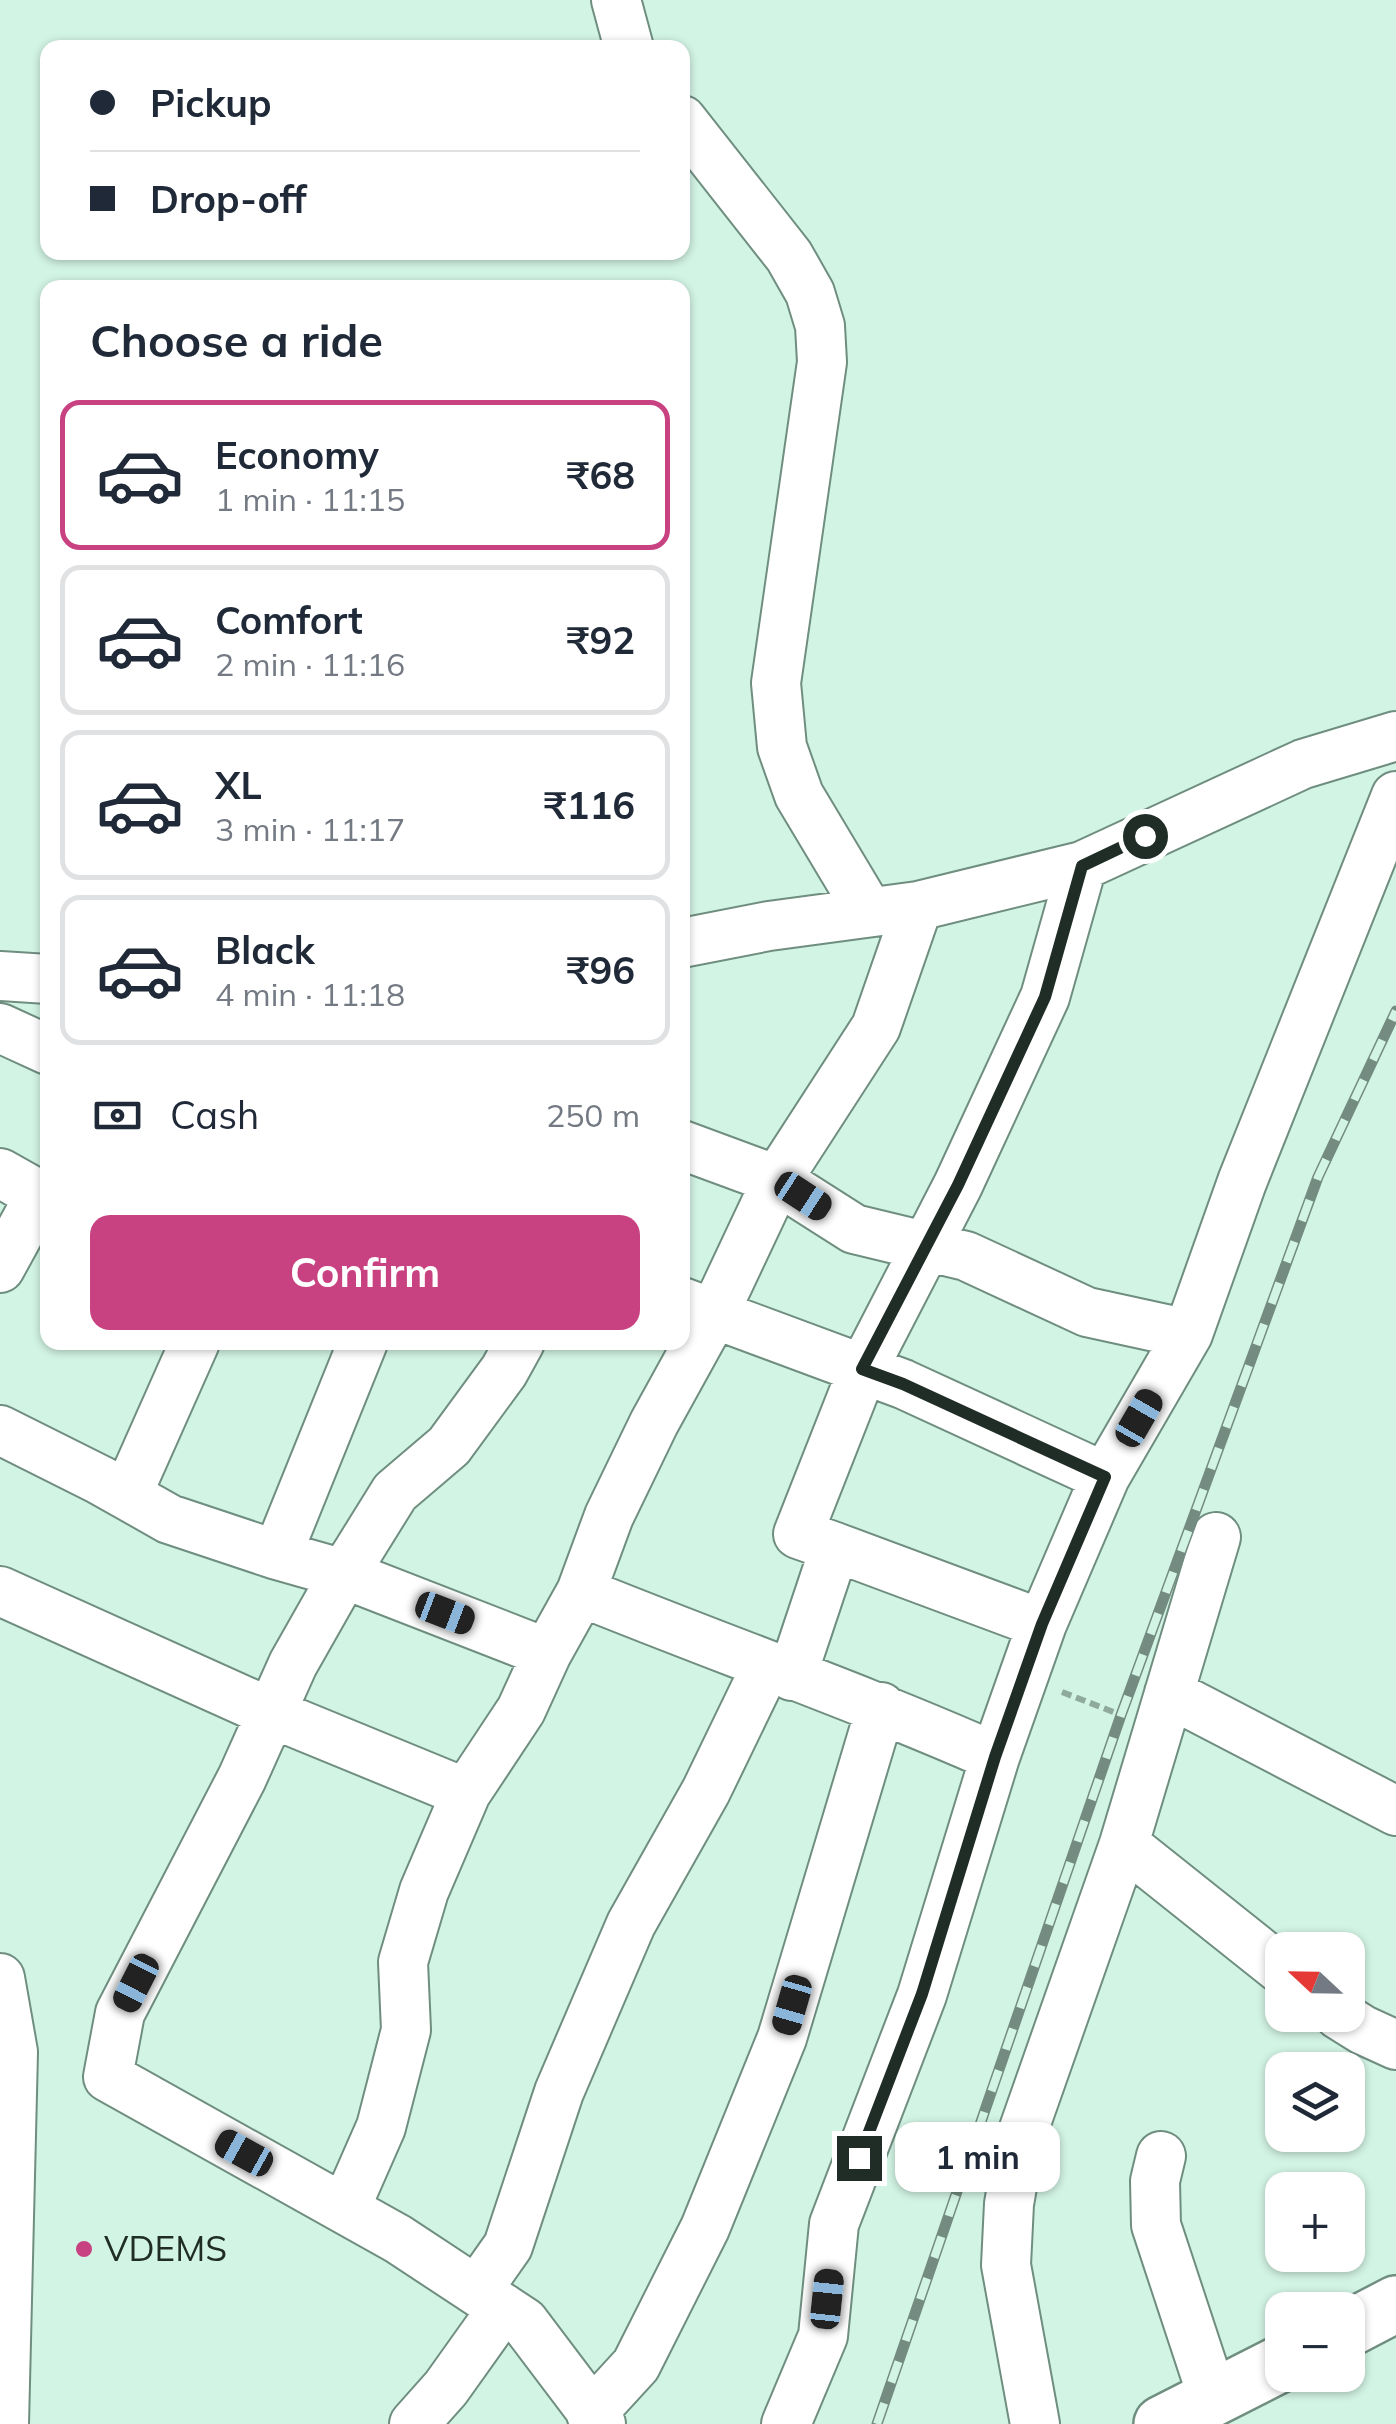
<!DOCTYPE html>
<meta charset="utf-8">
<style>
body{margin:0;font-family:Mulish,sans-serif;background:#f6f6f7;color:#1f2937;height:100vh;display:flex;flex-direction:column;font-size:38px;white-space:nowrap}
*{box-sizing:border-box;margin:0}
p{font-size:32px;color:#747a83}
.icon{flex:none;width:55px;height:55px;fill:none;stroke:currentColor;stroke-width:2;stroke-linecap:round;stroke-linejoin:round}
.map{position:relative;flex:1;overflow:hidden}
.drawer{position:absolute;left:40px;top:280px;width:650px;height:1070px;display:flex;flex-direction:column;background:#fff;border-radius:20px;box-shadow:0 2px 8px #0004}
.drawer>*{flex:none}
.guide{position:absolute;left:40px;top:40px;width:650px;height:220px;border-radius:20px;box-shadow:0 2px 8px #0004;display:grid;align-content:center;height:220px;padding:0 50px;background:#fff}
.needle{width:65px;rotate:292deg}
.fabs{position:absolute;left:1265px;top:1932px;display:grid;gap:20px}
.fabs a{display:grid;place-items:center;width:100px;height:100px;border-radius:20px;background:#fff;box-shadow:0 2px 8px #0004;font-size:50px}
.end{position:absolute;width:45px;height:45px;margin:-22px;border:12px solid #202d27;background:#fff;box-shadow:0 0 0 5px #fff}
.from{border-radius:50%}
.bubble{position:absolute;height:70px;border-radius:20px;background:#fff;box-shadow:0 2px 8px #0004;font-size:32px;font-weight:700;line-height:70px;text-align:center}
.car{position:absolute;width:30px;height:60px;margin:-30px -15px;border-radius:12px;box-shadow:0 0 8px 2px #0007;background:linear-gradient(#222 24%,#8ab4d8 0 40%,#222 0 76%,#8ab4d8 0 86%,#222 0)}
.guide b{display:flex;align-items:center;gap:35px;height:95px;font-size:38px}
.guide b+b{border-top:2px solid #e0e1e3}
.guide i{width:25px;height:25px;background:#1f2937}
ul{padding:0;list-style:none}
li{display:flex;align-items:center;gap:30px;height:150px;margin:0 20px 15px;padding:0 30px;border:5px solid #e0e1e3;border-radius:20px}
li div{flex:1}
li b{display:block;font-size:38px}
li em{font-style:normal;font-weight:700}
li.selected{border-color:#c84282}
li>.icon{width:90px;height:90px;stroke-width:1.5}
h2{padding:0 50px;font-size:45px;line-height:120px}
.pay{display:flex;align-items:center;gap:25px;height:110px;padding:0 50px;font-size:38px}
.pay p{margin-inline-start:auto}
.button{display:flex;gap:20px;margin-top:auto;padding:20px 50px}
.button a{flex:1;height:115px;border-radius:20px;background:#c84282;color:#fff;font-size:40px;font-weight:700;line-height:115px;text-align:center}
.map>svg:first-child{display:block}
.lines{fill:none;stroke-linecap:round;stroke-linejoin:round}
.minor-casing{stroke:#6f8e80;stroke-width:52}
.major-casing{stroke:#6f8e80;stroke-width:60}
.path{stroke:#8fa99e;stroke-width:6;stroke-dasharray:10 5;stroke-linecap:butt}
.minor{stroke:#fff;stroke-width:48}
.major{stroke:#fff;stroke-width:55}
.rail-casing{stroke:#748b81;stroke-width:11}
.rail{stroke:#d2f4e5;stroke-width:8;stroke-dasharray:22;stroke-linecap:butt}
.route{stroke:#202d27;stroke-width:12}
.poi-dot{fill:#c84282;stroke:#d2f4e5;stroke-width:4}
.labels{text-anchor:middle;stroke-width:8;stroke-linejoin:round;paint-order:stroke}
.poi-label{font-size:35px;fill:#202d27;stroke:#d2f4e5;text-anchor:start}
</style>
<div class="map">
<svg width="1396" height="2424" viewBox="0 0 1396 2424">
<rect width="100%" height="100%" fill="#d2f4e5"/>
<g class="lines">
<!-- minor casing -->
<g class="minor-casing">
<path id="minor" d="M616 0 629 48
M682 120 789 256 810 293 820 326 822 362 776 683 782 747 799 795 869 912
M682 943 769 926 918 906 1082 866 1303 764 1396 736
M0 976 48 979
M0 1028 48 1050
M682 1145 777 1180 854 1229 966 1256 1087 1312 1188 1334
M0 1173 48 1200
M0 1268 39 1197
M682 1302 903 1384 1105 1477
M363 1342 277 1555 344 1574 547 1653
M520 1342 504 1371 449 1446 395 1492 344 1574 293 1664 242 1778 120 2013 108 2077 398 2239 524 2322 601 2424
M0 1430 100 1480 169 1519 277 1555
M127 1495 195 1342
M835 1547 1042 1624
M0 1591 271 1713 466 1793
M581 1592C719 1648 859 1697 995 1757
M792 1676 835 1547 798 1534 863 1369 958 1185 1045 997 1082 866
M1169 1693 1396 1811
M1124 1844 1282 1970
M0 1978 13 2052 4 2424
M1339 2015 1363 2030 1396 2045
M1161 2156 1155 2181 1156 2225 1213 2398
M345 2209 381 2127 406 2030 403 1962 424 1891 466 1793 521 1710 547 1653 581 1592 609 1516 654 1423 713 1316 777 1180 876 1027 918 906
M477 2290 508 2246 559 2092 631 1924 706 1791 766 1667
M591 2414 636 2365 705 2228 782 2038 881 1707
M414 2424 446 2388 503 2308
M786 2424 823 2336 834 2224 922 1995 995 1757 1042 1624 1105 1477 1188 1334 1242 1182 1396 796
M1035 2424 1006 2265 1009 2204 1020 2140 1124 1844 1216 1537"/>
</g>
<!-- major casing -->
<g class="major-casing">
<path id="major" d="M1348 2329 1396 2304
M1162 2424 1282 2363"/>
</g>
<!-- path -->
<path class="path" d="M1062 1692 1116 1713"/>
<!-- minor -->
<use href="#minor" class="minor"/>
<!-- major -->
<use href="#major" class="major"/>
<!-- rail casing -->
<g class="rail-casing">
<path id="rail" d="M877 2424 1121 1715 1318 1177 1396 1011"/>
</g>
<!-- rail -->
<use href="#rail" class="rail"/>
</g>
<g class="lines">
<!-- route -->
<path class="route" d="M859 2158 922 1994 995 1757 1042 1624 1105 1477 903 1384 862 1369 958 1185 1045 997 1082 866 1145 836"/>
</g>
<!-- markers -->
<circle class="poi-dot" cx="84" cy="2249" r="10"/>
<g class="labels">
<!-- poi labels -->
<g class="poi-label">
<text x="104" y="2261">VDEMS</text>
</g>
</g>
</svg>
<div class="fabs">
<a><svg class="needle" viewBox="-14 -14 28 28"><path d="M0-13l5 13h-10z" fill="#e53935"/><path d="M0 13l5-13h-10z" fill="#747a83"/></svg></a>
<a><svg class="icon" aria-label="layers" viewBox="0 0 24 24"><path d="M12 4l9 5-9 5-9-5zM3 14l9 5 9-5"/></svg></a>
<a>+</a>
<a>−</a>
</div>
<i class="end from" style="left:1145px;top:836px"></i>
<i class="end" style="left:859px;top:2158px"></i>
<div class="bubble" style="left:895px;top:2122px;width:165px">1 min</div>
<i class="car" style="left:803px;top:1196px;rotate:123deg"></i>
<i class="car" style="left:1139px;top:1418px;rotate:30deg"></i>
<i class="car" style="left:445px;top:1613px;rotate:111deg"></i>
<i class="car" style="left:136px;top:1983px;rotate:207deg"></i>
<i class="car" style="left:792px;top:2005px;rotate:196deg"></i>
<i class="car" style="left:244px;top:2153px;rotate:299deg"></i>
<i class="car" style="left:827px;top:2299px;rotate:6deg"></i>
<div class="guide">
<b><i class="from"></i>Pickup</b>
<b><i></i>Drop-off</b>
</div>
<section class="drawer">
<h2>Choose a ride</h2>
<ul>
<li class="selected"><svg class="icon" aria-label="car" viewBox="0 0 24 24"><path d="M5 17H2v-5l4-1 3-4h7l3 4 3 1v5h-3M9 17h6M6 11h13"/><circle cx="7" cy="17" r="2"/><circle cx="17" cy="17" r="2"/></svg><div><b>Economy</b><p>1 min · 11:15</p></div><em>₹68</em></li>
<li><svg class="icon" aria-label="car" viewBox="0 0 24 24"><path d="M5 17H2v-5l4-1 3-4h7l3 4 3 1v5h-3M9 17h6M6 11h13"/><circle cx="7" cy="17" r="2"/><circle cx="17" cy="17" r="2"/></svg><div><b>Comfort</b><p>2 min · 11:16</p></div><em>₹92</em></li>
<li><svg class="icon" aria-label="car" viewBox="0 0 24 24"><path d="M5 17H2v-5l4-1 3-4h7l3 4 3 1v5h-3M9 17h6M6 11h13"/><circle cx="7" cy="17" r="2"/><circle cx="17" cy="17" r="2"/></svg><div><b>XL</b><p>3 min · 11:17</p></div><em>₹116</em></li>
<li><svg class="icon" aria-label="car" viewBox="0 0 24 24"><path d="M5 17H2v-5l4-1 3-4h7l3 4 3 1v5h-3M9 17h6M6 11h13"/><circle cx="7" cy="17" r="2"/><circle cx="17" cy="17" r="2"/></svg><div><b>Black</b><p>4 min · 11:18</p></div><em>₹96</em></li>
</ul>
<div class="pay"><svg class="icon" aria-label="cash" viewBox="0 0 24 24"><path d="M3 7h18v10H3z"/><circle cx="12" cy="12" r="2"/></svg>Cash<p>250 m</p></div>
<div class="button"><a>Confirm</a></div>
</section>
</div>
